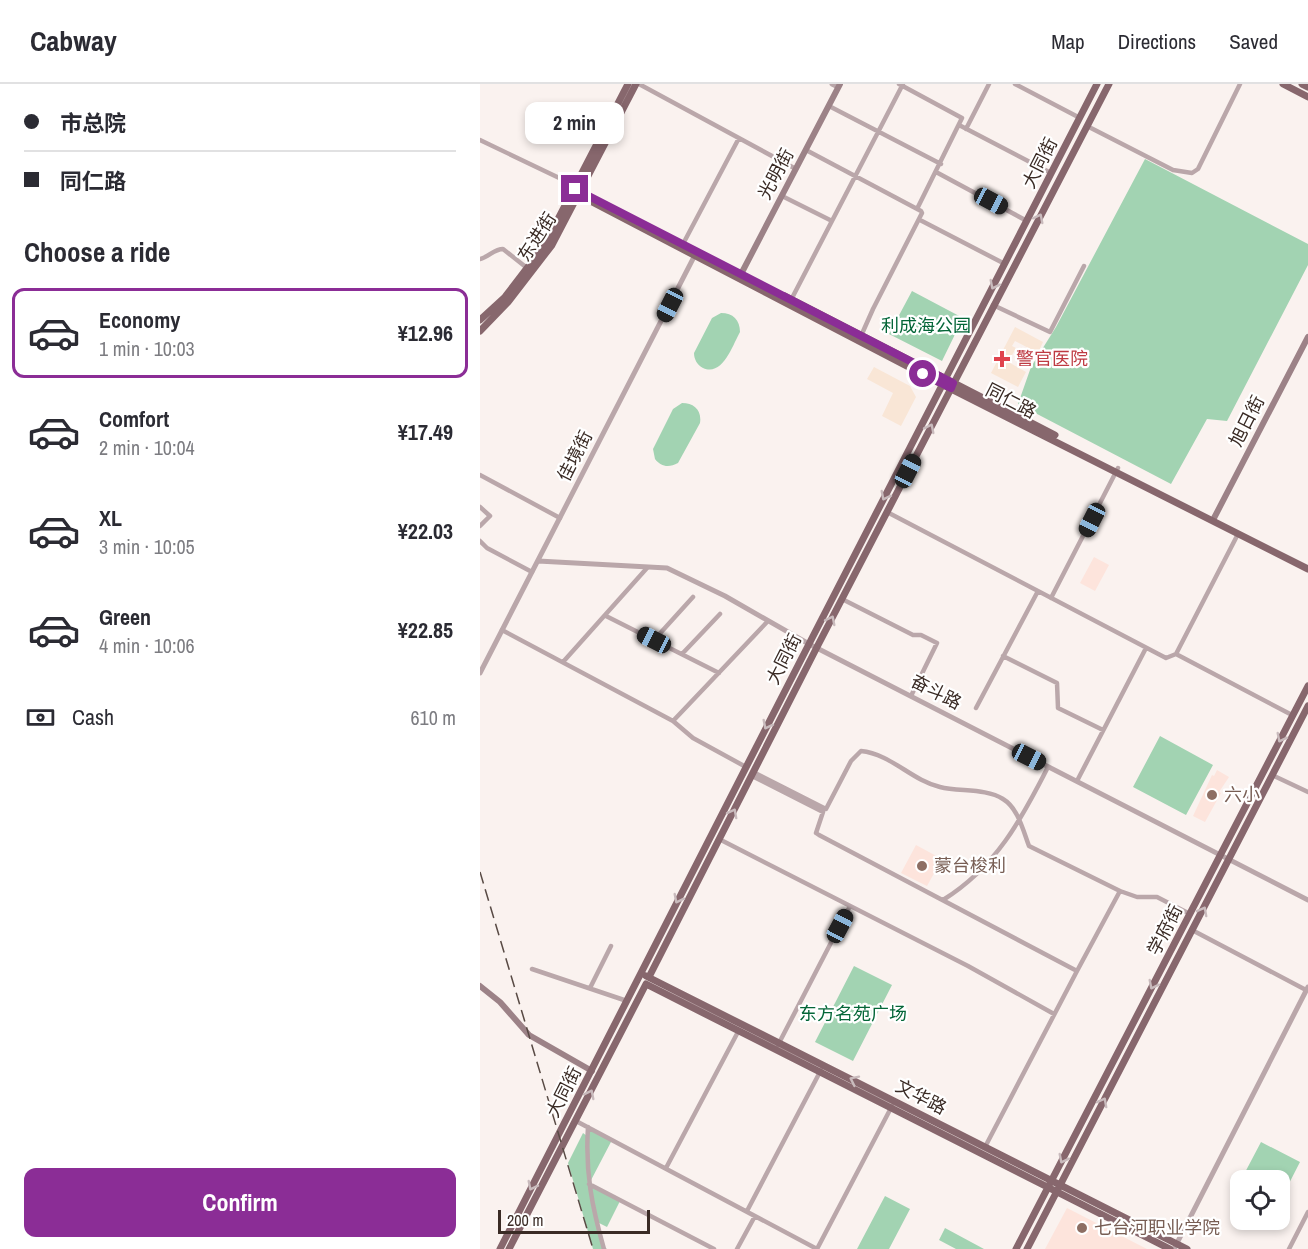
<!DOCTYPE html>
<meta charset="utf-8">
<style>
body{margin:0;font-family:"Archivo Narrow","Noto Sans SC",sans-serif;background:#f7f7f7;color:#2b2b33;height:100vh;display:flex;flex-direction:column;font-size:22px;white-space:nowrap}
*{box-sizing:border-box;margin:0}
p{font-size:20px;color:#7c7c81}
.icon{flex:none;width:33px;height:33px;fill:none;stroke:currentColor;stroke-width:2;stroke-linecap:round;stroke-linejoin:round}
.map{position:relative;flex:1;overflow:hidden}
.panel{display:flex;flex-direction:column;background:#fff;width:480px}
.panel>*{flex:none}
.guide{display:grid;align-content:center;height:132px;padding:0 24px;background:#fff}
.tools{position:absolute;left:750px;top:1086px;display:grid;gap:12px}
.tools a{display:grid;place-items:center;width:60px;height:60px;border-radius:12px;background:#fff;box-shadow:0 3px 9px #0003;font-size:30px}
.scale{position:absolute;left:18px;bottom:15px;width:152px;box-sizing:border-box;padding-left:6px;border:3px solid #3a2b25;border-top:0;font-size:16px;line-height:21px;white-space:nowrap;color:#3a2b25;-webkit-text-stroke:4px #fff;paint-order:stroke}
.end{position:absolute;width:27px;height:27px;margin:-14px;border:8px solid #8b2d96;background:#fff;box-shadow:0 0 0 3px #fff}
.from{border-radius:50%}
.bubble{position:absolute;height:42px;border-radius:12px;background:#fff;box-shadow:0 3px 9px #0003;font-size:20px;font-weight:700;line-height:42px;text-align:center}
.car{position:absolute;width:18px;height:36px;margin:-18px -9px;border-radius:8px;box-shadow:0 0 4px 2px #0007;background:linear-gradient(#222 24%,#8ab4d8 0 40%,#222 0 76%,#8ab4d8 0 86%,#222 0)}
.guide b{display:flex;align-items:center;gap:21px;height:57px;font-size:22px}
.guide b+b{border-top:2px solid #e1e1e2}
.guide i{width:15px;height:15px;background:#2b2b33}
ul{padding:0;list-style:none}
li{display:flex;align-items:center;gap:18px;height:90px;margin:0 12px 9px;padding:0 12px;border:3px solid transparent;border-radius:12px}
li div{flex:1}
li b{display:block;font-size:22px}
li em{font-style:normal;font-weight:700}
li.selected{border-color:#8b2d96}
li>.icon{width:54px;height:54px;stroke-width:1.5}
h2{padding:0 24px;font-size:27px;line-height:72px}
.pay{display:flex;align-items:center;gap:15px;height:66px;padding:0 24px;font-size:22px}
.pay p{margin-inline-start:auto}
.cta{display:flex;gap:12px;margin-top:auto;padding:12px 24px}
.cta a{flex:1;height:69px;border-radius:12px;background:#8b2d96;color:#fff;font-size:24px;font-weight:700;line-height:69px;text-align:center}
header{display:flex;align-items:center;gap:36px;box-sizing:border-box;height:84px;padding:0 30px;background:#fff;border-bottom:2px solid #e1e1e2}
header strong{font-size:28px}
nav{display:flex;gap:33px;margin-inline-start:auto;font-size:21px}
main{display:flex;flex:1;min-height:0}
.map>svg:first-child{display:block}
.education{fill:#fde4dc}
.medical{fill:#f9e6d6}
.green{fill:#a2d3b2}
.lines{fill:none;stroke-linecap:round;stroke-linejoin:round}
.minor{stroke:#baa7aa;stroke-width:4.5}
.tertiary{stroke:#baa7aa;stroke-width:5}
.secondary{stroke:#9c8287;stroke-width:6}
.primary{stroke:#87676d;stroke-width:7}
.rail{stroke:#584a44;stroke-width:1.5;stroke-dasharray:12 6;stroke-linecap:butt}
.oneway{stroke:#c9bbbd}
.route{stroke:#8b2d96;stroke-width:8}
.health-dot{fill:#e0444e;stroke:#fff;stroke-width:2}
.education-dot{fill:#8d6e63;stroke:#fff;stroke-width:2}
.labels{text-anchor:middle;stroke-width:4.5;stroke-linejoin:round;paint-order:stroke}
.street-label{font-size:18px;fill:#3a2b25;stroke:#fff}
.park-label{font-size:18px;fill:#046638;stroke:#fff}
.health-label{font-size:18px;fill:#be3a42;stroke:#fff;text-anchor:start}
.education-label{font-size:18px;fill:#785e54;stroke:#fff;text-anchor:start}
</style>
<header>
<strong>Cabway</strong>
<nav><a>Map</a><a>Directions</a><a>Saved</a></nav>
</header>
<main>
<section class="panel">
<div class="guide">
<b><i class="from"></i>市总院</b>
<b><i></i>同仁路</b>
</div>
<h2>Choose a ride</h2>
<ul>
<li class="selected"><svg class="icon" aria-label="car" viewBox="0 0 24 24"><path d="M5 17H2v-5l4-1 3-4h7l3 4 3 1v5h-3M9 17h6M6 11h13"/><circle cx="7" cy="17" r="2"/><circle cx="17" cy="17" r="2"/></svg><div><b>Economy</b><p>1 min · 10:03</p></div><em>¥12.96</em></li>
<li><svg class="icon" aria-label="car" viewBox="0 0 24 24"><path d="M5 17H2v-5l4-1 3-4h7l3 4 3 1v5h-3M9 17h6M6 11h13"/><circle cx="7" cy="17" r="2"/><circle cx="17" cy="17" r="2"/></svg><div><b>Comfort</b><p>2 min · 10:04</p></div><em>¥17.49</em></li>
<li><svg class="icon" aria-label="car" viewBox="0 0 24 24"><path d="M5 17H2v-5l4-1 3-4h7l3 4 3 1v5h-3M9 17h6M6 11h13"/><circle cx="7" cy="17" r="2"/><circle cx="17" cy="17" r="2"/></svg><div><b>XL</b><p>3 min · 10:05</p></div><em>¥22.03</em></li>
<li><svg class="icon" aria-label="car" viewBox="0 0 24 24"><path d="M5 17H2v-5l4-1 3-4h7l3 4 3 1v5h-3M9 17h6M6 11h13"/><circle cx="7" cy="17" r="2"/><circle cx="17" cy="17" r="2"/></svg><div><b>Green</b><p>4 min · 10:06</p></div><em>¥22.85</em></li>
</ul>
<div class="pay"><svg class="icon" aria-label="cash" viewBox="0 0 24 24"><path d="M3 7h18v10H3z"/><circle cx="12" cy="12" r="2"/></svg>Cash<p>610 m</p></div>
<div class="cta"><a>Confirm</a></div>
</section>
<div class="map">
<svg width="828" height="1165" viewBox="0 0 828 1165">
<rect width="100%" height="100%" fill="#faf2ef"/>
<!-- education -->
<path class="education" d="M614 473 629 481 615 507 600 499Z
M737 686 749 693 739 708 741 709 725 738 713 732 732 691 734 692Z
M436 761 462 775 447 802 421 789Z
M587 1124 667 1165H565Z"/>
<!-- medical -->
<path class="medical" d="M535 243 563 258 558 269 535 257 532 262 536 264 531 273 527 271 525 276 546 288 538 303 511 289Z
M394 283 430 302 436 313 421 342 402 332 413 309 387 295Z"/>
<!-- green -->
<path class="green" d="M665 75 828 160V181L747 337 727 335 691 400 538 320 551 283 576 243Z
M432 207 483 234 462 277 409 250Z
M241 229C253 229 260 236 260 248 253 260 243 293 223 284 217 281 214 275 214 269L232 234Z
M202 319C214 319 222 326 220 339L198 379C189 384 181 383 175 375L173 365 193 325Z
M680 652 733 681 706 731 653 703Z
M374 882 412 901 373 977 335 958Z
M108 1043 132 1056 109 1100 140 1117 127 1143 117 1138 124 1163 127 1165H113L88 1079 103 1049 107 1052Z
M781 1058 820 1078 800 1117V1096H761Z
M405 1112 430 1125 409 1165H377Z
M465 1144 504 1165H476L459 1156Z"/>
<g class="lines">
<!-- minor -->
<path class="minor" d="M159 0 316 85
M419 0 482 34 437 125
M535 0 600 34
M349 22 461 80
M479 41 571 89
M607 42 693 86 712 89 718 85 760 0
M486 45 509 0
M0 56 96 102
M326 66 441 127 442 129 393 225 381 252
M456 88 547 137
M302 112 352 137
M440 136 525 180
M203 160 259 54
M0 175C9 173 14 165 23 165L47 184
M311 216 423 0
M513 221 570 248 604 182
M0 391 80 434
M0 423 10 432 0 442
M407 428 686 574 696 570
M0 457 7 464 52 488
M571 514 638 384
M362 515 433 551H441L457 559 431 612
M126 532 239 589
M22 546 193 637 213 654 266 683
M174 556 213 513
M202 570 240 530
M696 570 758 450
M696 570 812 631
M523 572 577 599 578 624 623 646
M83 578 167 484
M496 624 558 507
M193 637 287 538
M273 688 346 725 371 677 381 667C411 670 431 696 460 703 479 708 506 704 523 715 538 724 543 746 549 762L640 807 657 813H677L710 830
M792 691 828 708
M272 692 343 728 336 749 339 751 597 887 640 807
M597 697 666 564
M239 755 488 882 574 930
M463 816C516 783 541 736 568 683
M712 846 826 906
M52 885 147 917
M110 904 131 862
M298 961 370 822
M96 1037 337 1165
M108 1043C105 1088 112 1123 124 1165
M505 1063 597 887
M186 1084 259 946
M109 1100 234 1165
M267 1127 341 986
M257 1165 275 1132
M337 1165 412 1022
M809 1165 828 1128"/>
<!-- tertiary -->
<path class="tertiary" d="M352 0 358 3
M58 477 187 484 245 512 329 560 828 816
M0 589 217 167
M694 1165 828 903"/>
<!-- secondary -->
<path class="secondary" d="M259 194 360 0
M733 436 828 253
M0 902 20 918 49 951 112 987"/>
<!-- primary -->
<path class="primary" d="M803 0 828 13
M822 0 828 3
M93 108 463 301 828 485
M305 212 575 351
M0 236 25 213 64 162 148 0
M0 247 28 218 72 161 156 0
M166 892 707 1165
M169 893 337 563 629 0
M20 1165 329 560 617 0
M29 1165 166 900 690 1165
M536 1165 828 602
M547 1165 828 622"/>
<!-- rail -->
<path class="rail" d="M0 788 113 1165"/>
</g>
<!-- one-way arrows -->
<defs><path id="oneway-chevron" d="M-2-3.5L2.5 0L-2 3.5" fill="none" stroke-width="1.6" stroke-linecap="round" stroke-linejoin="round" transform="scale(1.5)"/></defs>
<g class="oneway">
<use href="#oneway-chevron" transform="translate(559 134) rotate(-63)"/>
<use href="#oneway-chevron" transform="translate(514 201) rotate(117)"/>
<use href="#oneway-chevron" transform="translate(450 344) rotate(-63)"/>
<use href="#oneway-chevron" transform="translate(405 412) rotate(117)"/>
<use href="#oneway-chevron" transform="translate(351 536) rotate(-63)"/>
<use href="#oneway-chevron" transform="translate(287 641) rotate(117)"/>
<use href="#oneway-chevron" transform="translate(801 654) rotate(117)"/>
<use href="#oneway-chevron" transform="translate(253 729) rotate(-62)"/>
<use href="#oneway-chevron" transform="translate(198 815) rotate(117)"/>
<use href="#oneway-chevron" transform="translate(723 827) rotate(-62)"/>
<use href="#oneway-chevron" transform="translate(673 901) rotate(117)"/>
<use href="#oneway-chevron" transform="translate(374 996) rotate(-154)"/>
<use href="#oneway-chevron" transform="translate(110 1010) rotate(-63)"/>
<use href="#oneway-chevron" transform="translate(623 1018) rotate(-62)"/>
<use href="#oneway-chevron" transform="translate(583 1075) rotate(117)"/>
<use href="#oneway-chevron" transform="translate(52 1102) rotate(117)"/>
</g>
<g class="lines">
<!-- route -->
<path class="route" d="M95 105 473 299 471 304 443 290"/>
</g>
<!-- markers -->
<path class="health-dot" d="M519 266h6v6h6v6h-6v6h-6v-6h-6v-6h6z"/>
<g class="education-dot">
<circle cx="732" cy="711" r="6"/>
<circle cx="442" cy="782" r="6"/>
<circle cx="602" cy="1144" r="6"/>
</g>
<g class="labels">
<!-- street labels -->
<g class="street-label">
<text transform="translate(560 79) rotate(-63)" y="6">大同街</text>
<text transform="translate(296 90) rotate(-62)" y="6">光明街</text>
<text transform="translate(57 153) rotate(-57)" y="6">东进街</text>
<text transform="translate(531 317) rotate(27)" y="6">同仁路</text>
<text transform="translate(767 337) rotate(-63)" y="6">旭日街</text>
<text transform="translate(95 372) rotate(-63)" y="6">佳境街</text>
<text transform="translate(304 575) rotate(-63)" y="6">大同街</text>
<text transform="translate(456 608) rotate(27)" y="6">奋斗路</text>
<text transform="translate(685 846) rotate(-63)" y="6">学府街</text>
<text transform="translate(84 1008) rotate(-63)" y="6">大同街</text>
<text transform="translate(441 1013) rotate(27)" y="6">文华路</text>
</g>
<!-- park labels -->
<g class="park-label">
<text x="446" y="248">利成海公园</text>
<text x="373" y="936">东方名苑广场</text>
</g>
<!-- health labels -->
<g class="health-label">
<text x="536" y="281">警官医院</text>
</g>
<!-- education labels -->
<g class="education-label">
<text x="744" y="717">六小</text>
<text x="454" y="788">蒙台梭利</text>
<text x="614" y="1150">七台河职业学院</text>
</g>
</g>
</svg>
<div class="tools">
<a><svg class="icon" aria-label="locate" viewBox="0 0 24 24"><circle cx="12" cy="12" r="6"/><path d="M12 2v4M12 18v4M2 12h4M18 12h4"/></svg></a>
</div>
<div class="scale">200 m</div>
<i class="end from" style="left:443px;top:290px"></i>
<i class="end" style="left:95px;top:105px"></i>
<div class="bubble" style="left:45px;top:18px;width:99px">2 min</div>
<i class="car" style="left:511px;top:117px;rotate:118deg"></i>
<i class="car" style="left:190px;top:221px;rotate:207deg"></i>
<i class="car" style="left:428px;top:387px;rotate:27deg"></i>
<i class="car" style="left:612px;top:436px;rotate:207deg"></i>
<i class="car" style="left:174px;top:556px;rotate:297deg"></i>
<i class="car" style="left:549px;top:673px;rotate:117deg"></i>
<i class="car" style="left:360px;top:842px;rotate:28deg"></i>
</div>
</main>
